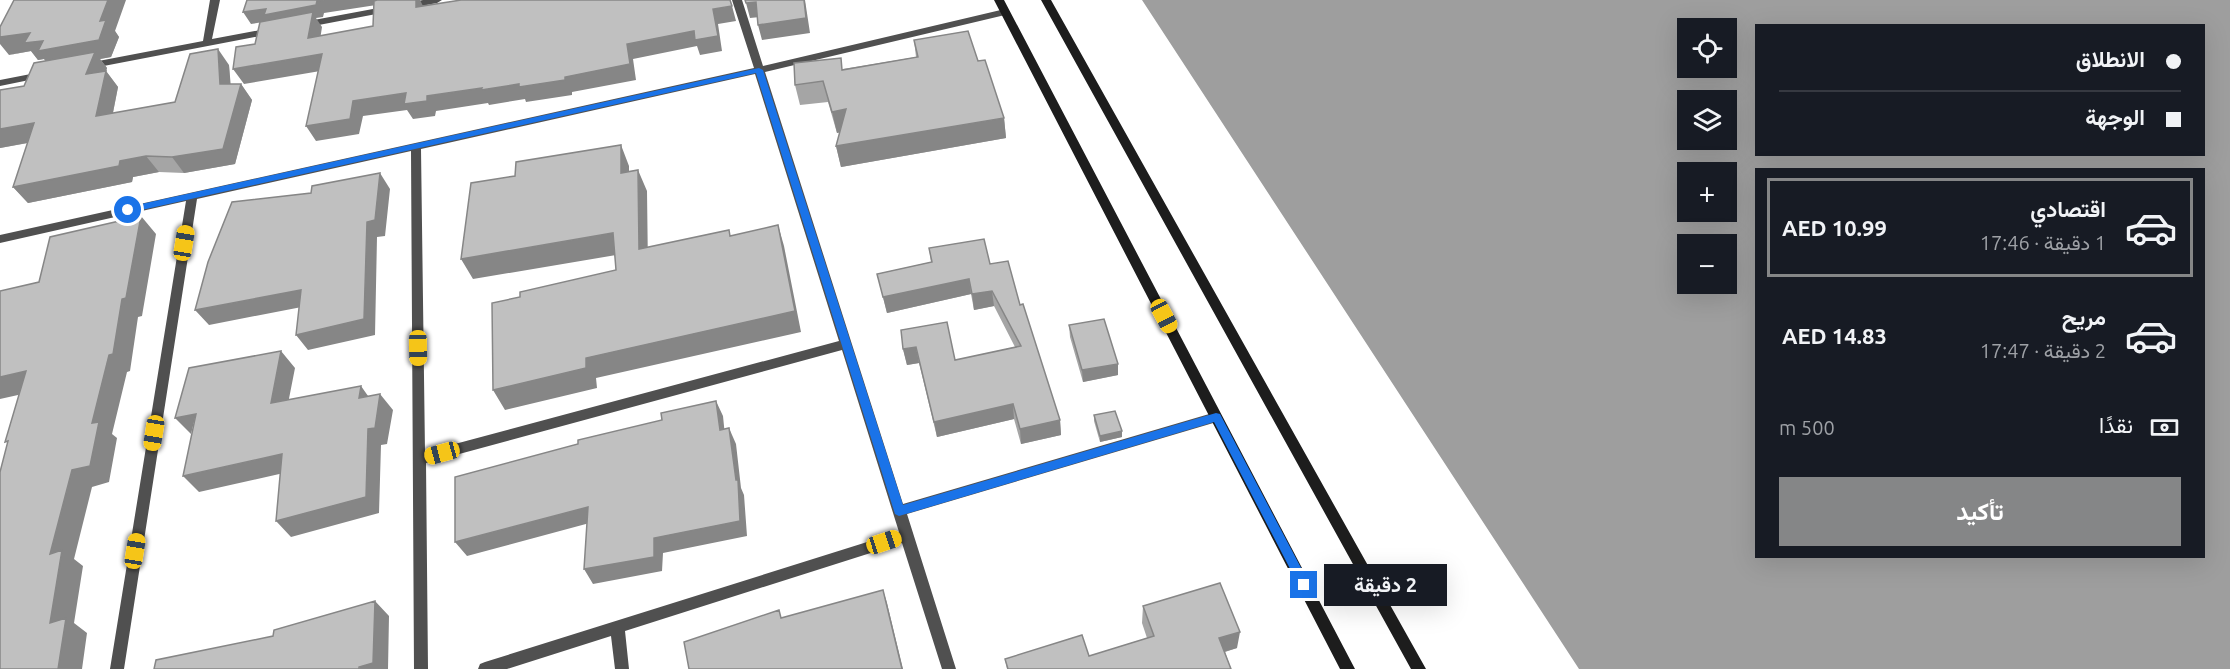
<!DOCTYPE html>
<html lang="ar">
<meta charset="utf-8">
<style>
body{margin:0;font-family:Ubuntu,Vazirmatn,sans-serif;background:#242831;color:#f1f3f6;direction:rtl;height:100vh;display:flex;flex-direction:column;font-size:22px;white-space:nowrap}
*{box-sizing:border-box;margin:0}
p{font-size:20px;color:#9ea1a6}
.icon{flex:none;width:33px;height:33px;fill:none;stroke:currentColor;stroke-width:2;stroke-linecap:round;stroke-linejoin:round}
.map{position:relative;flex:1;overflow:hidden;direction:ltr}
.sheet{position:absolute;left:1755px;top:168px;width:450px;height:390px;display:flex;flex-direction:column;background:#171b24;border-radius:0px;box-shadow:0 6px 24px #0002;direction:rtl}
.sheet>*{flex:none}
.guide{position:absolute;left:1755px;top:24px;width:450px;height:132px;border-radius:0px;box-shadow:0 6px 24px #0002;direction:rtl;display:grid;align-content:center;height:132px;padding:0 24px;background:#171b24}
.tools{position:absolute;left:1677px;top:18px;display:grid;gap:12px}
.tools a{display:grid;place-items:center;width:60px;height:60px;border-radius:0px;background:#171b24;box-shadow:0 6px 24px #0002;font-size:30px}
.end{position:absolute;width:27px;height:27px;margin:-14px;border:8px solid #1a73e8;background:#fff;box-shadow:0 0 0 3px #fff}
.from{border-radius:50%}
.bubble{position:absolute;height:42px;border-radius:0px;background:#171b24;box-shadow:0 6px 24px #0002;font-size:20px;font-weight:700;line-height:42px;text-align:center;direction:rtl}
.car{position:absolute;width:18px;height:36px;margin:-18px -9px;border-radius:8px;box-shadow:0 0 4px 2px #0007;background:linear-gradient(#f5c518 24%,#345 0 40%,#f5c518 0 76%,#345 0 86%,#f5c518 0)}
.guide b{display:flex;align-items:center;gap:21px;height:57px;font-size:22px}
.guide b+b{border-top:2px solid #363941}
.guide i{width:15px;height:15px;background:#f1f3f6}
ul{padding:10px 0 0;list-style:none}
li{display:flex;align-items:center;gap:18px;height:99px;margin:0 12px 9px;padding:0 12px;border:3px solid transparent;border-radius:0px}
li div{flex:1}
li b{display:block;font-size:22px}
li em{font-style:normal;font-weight:700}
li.current{border-color:#858687}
li>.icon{width:54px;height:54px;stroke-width:1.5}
.pay{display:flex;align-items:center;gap:15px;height:66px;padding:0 24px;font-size:22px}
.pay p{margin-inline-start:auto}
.action{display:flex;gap:12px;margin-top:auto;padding:12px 24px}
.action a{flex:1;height:69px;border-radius:0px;background:#858687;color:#fff;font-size:24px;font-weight:700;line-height:69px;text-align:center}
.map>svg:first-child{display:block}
.water{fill:#9e9e9e;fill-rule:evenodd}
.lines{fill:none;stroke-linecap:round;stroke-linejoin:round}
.street{fill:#505050;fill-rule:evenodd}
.secondary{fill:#1d1d1d;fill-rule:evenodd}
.wall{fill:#a5a5a5}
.shaded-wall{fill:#868686}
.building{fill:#c0c0c0;stroke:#868686;stroke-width:1.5}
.route{fill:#1a73e8}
</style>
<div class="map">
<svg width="2230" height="669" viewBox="0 0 2230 669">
<rect width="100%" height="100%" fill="#fff"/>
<!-- water -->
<path class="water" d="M1142 0H2230V669H1579ZM1756 26H2204V154H1756ZM1688 28H1726V68H1688ZM1688 100H1726V140H1688ZM1756 170H2204V556H1756ZM1688 172H1726V212H1688ZM1688 244H1726V284H1688Z"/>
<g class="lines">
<!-- street -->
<path class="street" d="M210 0H220L212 39 271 28 276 31 271 34 88 69 83 66 88 63 203 41Z
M423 0H442L437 3 406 9 401 6 403 4Z
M732 0H742L763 66 1005 9 1010 12 1005 15 765 72 903 504 1216 412 1220 413 1222 417 1220 421 907 514 956 669H942L902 543 625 631 629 669H615L611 636 507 669H478L480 664 485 662 899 532 842 350 426 463 428 669H414L411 151 197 199 124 669H110L186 201 0 243V235L754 68ZM755 74 839 341 425 452 421 149Z
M389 6 392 7V11L303 28 298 25 303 22Z
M41 72 46 75 44 77 0 86V80Z"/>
<!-- secondary -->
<path class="secondary" d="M994 0H1004L1355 669H1340Z
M1041 0H1051L1426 669H1411Z"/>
</g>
<!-- wall -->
<path class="wall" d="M115 31 119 37 111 57 100 59 107 68 106 71 118 87 113 113 175 102 229 65 230 84H241L252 100 235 164 184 173 159 172 133 177 132 182 28 203 13 187 28 143 0 148V90L24 86 46 61 44 59 38 60 31 51 9 55Z
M914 40 978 61 1004 118 1006 138 841 167 836 146 840 132 837 133 828 102 800 105 795 85 843 69 916 57Z
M929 248 990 264 1020 305 1060 420 1061 435 1021 444 1014 419 937 437 919 363 907 365 903 349 955 360 1015 347 994 306 974 310 971 294 887 313 877 274 931 262Z
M1069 325 1118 364V375L1083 382 1070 337Z
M1094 415 1122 437 1100 442 1094 421Z
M1143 606 1237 648 1225 652 1231 669H1007L1005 659 1089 656 1147 638 1142 623Z"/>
<!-- shaded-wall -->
<path class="shaded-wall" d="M108 0H126L115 31 119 37 111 57 100 59 107 68 106 71 118 87 109 132 96 116 99 90 52 68 44 59 38 60 31 51 9 55 0 44V37L100 21Z
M324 0H409L324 13 323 17 316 18 322 27 318 53 269 21 251 24 243 12Z
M416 0H420L424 8 416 7Z
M804 0H805L810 33 762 40 758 25Z
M756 2 760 17 750 18 746 3Z
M732 6 736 21 718 24 722 51 700 55 697 46 633 59 636 80 572 92V95L526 102 525 99 489 105 488 103 436 111 435 116 413 119 407 110 363 116 359 134 316 141 306 126 353 101 406 93 427 96 482 88 565 77 627 44 713 9Z
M218 49 229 65 232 100 220 84Z
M322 54 332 69 244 84 233 69Z
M241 84 252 100 235 164 184 173 172 157Z
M846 109 851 130 837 133 832 112Z
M1004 118 1006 138 841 167 836 146Z
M34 123 48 139 0 148V129Z
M621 145 629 166V194L621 173Z
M146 156 159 172 133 177 132 182 28 203 13 187 120 161Z
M638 170 647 191 648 270 639 249Z
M380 173 390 189 385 236 377 237 375 335 308 350 296 335 367 222Z
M141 216 156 234 142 316 138 317 130 371 127 372 112 434 117 438 109 482 92 487 74 559 83 566 74 623 87 633 82 669H58L50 623V554L72 470 92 423Z
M778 225 784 246 801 332 596 378 597 388 505 410 493 390 586 358Z
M613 233 622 254 473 279 461 259Z
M969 279 971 294 887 313 883 297Z
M301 290 312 305 209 325 195 310Z
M992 291 994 306 974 310 972 294Z
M916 347 919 363 907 365 903 349Z
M281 351 295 368 285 419 271 403Z
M1118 364V375L1083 382 1082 370Z
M26 371 45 389 0 399V377Z
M361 386 373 403 359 398Z
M380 394 393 410 387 444 381 445 379 513 291 537 276 521 368 429Z
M716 401 723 416 726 446 720 430Z
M1013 404 1014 419 937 437 934 422Z
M196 414 191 434 175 418Z
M1060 420 1061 435 1021 444 1020 429Z
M729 428 736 444 741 488 744 495 747 536 663 553 662 571 593 584 584 569 654 538 736 480Z
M1122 431V437L1100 442V436Z
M282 454 297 470 199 492 183 476Z
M588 507 597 521 467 556 455 542Z
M883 590 887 603 903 669H902Z
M375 601 389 616 388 669H359Z
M1240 632 1237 648 1217 654 1219 638Z"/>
<!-- building -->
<path class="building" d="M14 0H108L100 21 106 20 99 40 38 51 43 41 24 43 30 33 0 37V27Z
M247 0H324L317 1 316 5 264 15 266 9 243 12Z
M377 0H416V7L461 0H730L732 6 713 9 718 36 695 40 694 31 627 44 630 64 565 77V80L519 87V84L481 90 482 88 427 96V101L404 104 406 93 353 101 350 119 306 126 322 54 233 69 236 47 255 44 260 22 313 12 308 38 373 26 374 1Z
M745 0H804L806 18 758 25 756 2 746 3Z
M968 31 978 61 985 60 1004 118 836 146 846 109 832 112 823 81 795 85 794 63 841 58 842 70 918 57 914 40Z
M218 49 220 84H241L223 149 172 157 146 156 120 161 119 166 13 187 34 123 0 129V90L24 86 34 63 95 52 86 74 106 71 96 116 175 102 190 54Z
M621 145V173L638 170 639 249 729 230 730 236 778 225 795 311 586 358V368L493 390 492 303 520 297V292L616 270 613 233 461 259 471 183 515 176 516 162Z
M380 173 375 220 367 222 364 319 296 335 301 290 195 310 208 262 232 202 311 193 312 186Z
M141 216 126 298 122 299 113 354 109 355 92 423 99 422 90 466 72 470 50 554 62 550 50 623 66 618 58 669H0V472L8 441 5 442 26 371 0 377V291L39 282 50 237Z
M984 239 990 264 1008 261 1020 305 1023 304 1060 420 1020 429 1013 404 934 422 916 347 903 349 901 330 947 322 955 360 1021 346 992 291 972 294 969 279 883 297 877 274 932 262 929 248Z
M1104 319 1118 364 1082 370 1069 325Z
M281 351 271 403 361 386 359 398 380 394 375 428 368 429 366 497 276 521 282 454 183 476 196 414 175 418 189 368Z
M716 401 720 430 729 428 736 480H738L740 521 654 538V557L584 569 588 507 455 542V477L578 444V440L662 420 661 413Z
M1115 411 1122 431 1100 436 1094 415Z
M1220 583 1240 632 1219 638 1231 669H1008L1005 659 1082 635 1089 656 1154 636 1143 606Z
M883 590 902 669H689L684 642 779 610 781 618Z
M375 601 373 663 359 667V669H154L156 660 273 636 274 630Z"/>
<!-- route -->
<path class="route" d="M759 68 763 70 903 505 1216 413 1220 414 1308 581V588H1300L1214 422 899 516 895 514 756 73 128 213 123 210 128 207Z"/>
</svg>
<div class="tools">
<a><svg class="icon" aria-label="locate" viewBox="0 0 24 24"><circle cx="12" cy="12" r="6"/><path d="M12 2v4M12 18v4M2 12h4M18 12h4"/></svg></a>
<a><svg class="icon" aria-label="layers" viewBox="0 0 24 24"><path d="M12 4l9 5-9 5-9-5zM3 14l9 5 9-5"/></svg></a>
<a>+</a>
<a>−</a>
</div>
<i class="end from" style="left:128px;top:210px"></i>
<i class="end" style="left:1304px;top:585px"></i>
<div class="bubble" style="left:1324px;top:564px;width:123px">2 دقيقة</div>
<i class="car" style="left:184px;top:243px;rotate:9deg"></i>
<i class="car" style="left:1164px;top:316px;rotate:152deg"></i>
<i class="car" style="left:418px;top:348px;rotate:179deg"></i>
<i class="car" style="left:154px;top:433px;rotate:189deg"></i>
<i class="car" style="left:442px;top:453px;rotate:255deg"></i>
<i class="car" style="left:884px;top:542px;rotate:72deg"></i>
<i class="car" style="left:135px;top:551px;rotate:9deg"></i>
<div class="guide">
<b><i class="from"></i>الانطلاق</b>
<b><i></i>الوجهة</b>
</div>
<section class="sheet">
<ul>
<li class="current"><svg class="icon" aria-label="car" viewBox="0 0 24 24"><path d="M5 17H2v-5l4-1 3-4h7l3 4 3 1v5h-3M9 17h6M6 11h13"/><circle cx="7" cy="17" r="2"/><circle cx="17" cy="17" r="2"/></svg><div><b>اقتصادي</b><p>1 دقيقة · 17:46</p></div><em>AED 10.99</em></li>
<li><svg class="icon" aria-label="car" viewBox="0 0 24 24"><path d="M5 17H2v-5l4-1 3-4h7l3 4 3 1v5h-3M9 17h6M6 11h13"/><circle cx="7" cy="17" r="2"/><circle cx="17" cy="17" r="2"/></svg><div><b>مريح</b><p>2 دقيقة · 17:47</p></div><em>AED 14.83</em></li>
</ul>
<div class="pay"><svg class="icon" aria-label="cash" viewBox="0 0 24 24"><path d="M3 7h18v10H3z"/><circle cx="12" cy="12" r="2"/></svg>نقدًا<p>500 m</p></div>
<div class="action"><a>تأكيد</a></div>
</section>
</div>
